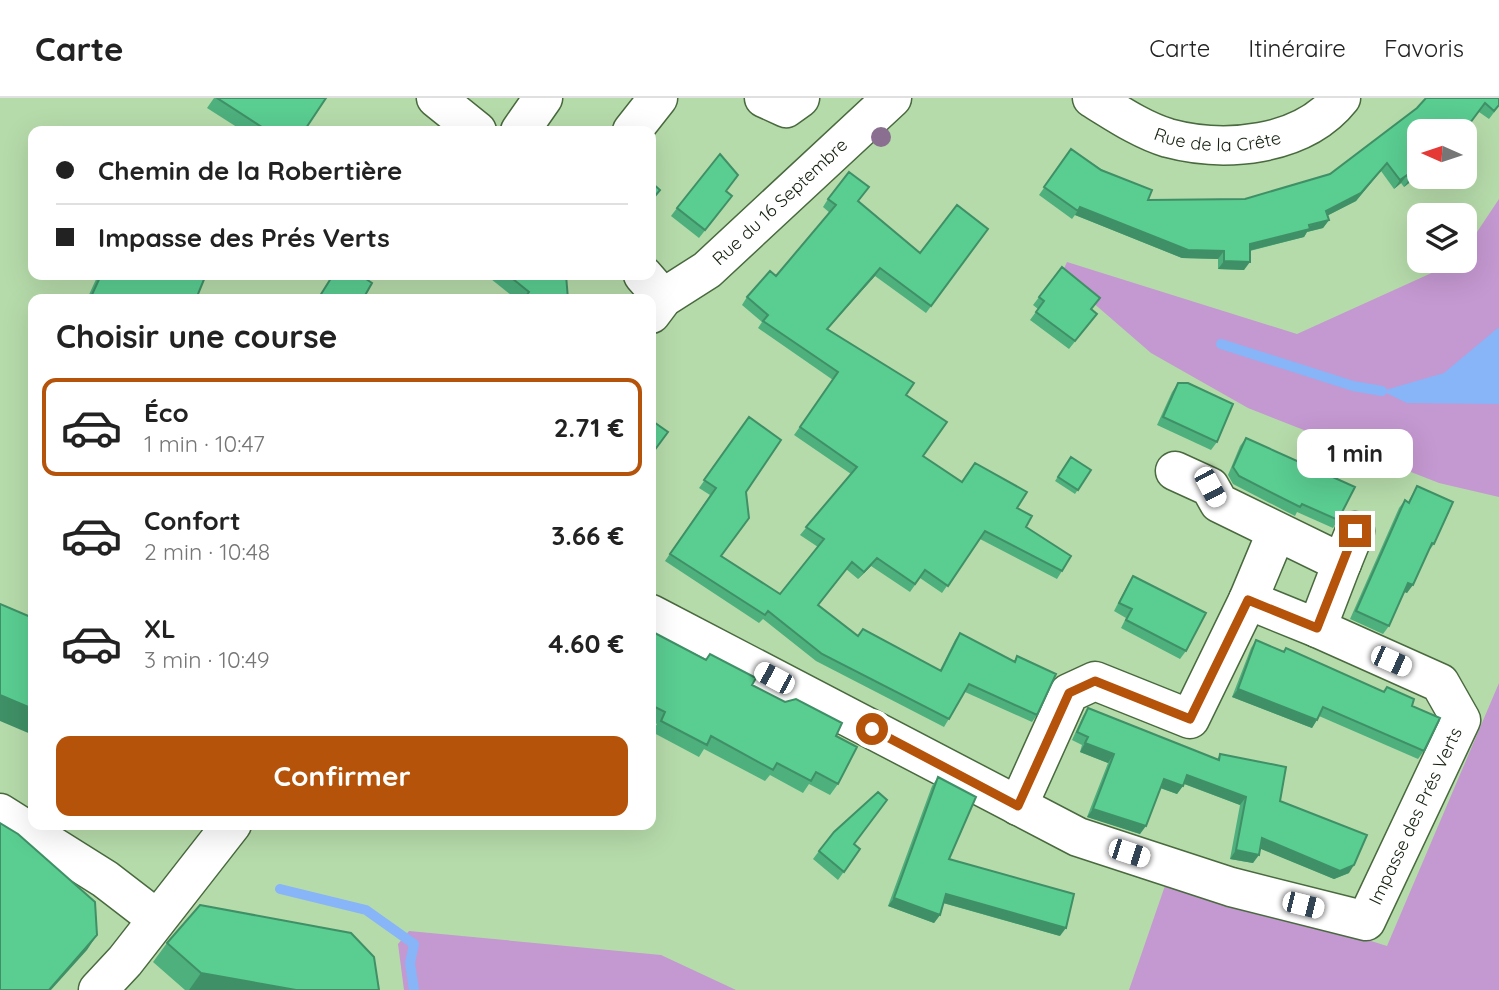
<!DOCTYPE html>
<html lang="fr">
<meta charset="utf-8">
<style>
body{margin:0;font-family:Quicksand,sans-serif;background:#f2f2f2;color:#222;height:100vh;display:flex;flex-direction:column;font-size:26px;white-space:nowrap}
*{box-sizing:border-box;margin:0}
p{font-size:23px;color:#767676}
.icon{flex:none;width:38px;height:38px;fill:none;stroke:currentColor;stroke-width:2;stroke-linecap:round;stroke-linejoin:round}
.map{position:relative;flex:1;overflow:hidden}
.drawer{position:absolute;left:28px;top:196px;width:628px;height:536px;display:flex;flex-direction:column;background:#fff;border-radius:14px;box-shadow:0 7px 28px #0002}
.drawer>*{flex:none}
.hud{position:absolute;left:28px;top:28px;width:628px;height:154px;border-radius:14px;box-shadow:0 7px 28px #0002;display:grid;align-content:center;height:154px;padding:0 28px;background:#fff}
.needle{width:46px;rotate:273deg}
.fabs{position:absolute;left:1407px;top:21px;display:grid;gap:14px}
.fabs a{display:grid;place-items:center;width:70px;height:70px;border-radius:14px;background:#fff;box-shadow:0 7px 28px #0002;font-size:35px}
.end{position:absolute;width:32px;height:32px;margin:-16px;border:9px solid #b45309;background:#fff;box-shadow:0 0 0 4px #fff}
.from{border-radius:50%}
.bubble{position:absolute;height:49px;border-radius:14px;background:#fff;box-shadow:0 7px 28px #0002;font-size:23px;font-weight:800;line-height:49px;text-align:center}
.car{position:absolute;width:21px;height:42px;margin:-21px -10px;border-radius:9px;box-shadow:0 0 5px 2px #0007;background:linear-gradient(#fff 24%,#345 0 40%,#fff 0 76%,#345 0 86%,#fff 0)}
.hud b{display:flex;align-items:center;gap:24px;height:66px;font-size:26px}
.hud b+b{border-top:2px solid #e0e0e0}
.hud i{width:18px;height:18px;background:#222}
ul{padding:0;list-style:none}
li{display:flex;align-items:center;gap:21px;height:98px;margin:0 14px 10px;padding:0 14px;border:4px solid transparent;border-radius:14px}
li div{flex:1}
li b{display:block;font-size:26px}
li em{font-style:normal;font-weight:800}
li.current{border-color:#b45309}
li>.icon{width:63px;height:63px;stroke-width:1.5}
h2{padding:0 28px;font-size:32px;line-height:84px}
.cta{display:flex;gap:14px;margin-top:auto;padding:14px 28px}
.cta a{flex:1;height:80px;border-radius:14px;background:#b45309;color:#fff;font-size:28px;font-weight:800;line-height:80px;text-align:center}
header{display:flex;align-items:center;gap:42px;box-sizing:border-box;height:98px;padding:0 35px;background:#fff;border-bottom:2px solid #e0e0e0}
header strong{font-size:33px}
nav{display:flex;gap:38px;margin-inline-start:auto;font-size:24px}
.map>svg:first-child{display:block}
.green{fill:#c498d1}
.water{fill:#87b5f8}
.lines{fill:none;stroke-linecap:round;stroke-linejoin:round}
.stream{stroke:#87b5f8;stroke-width:10}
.minor-casing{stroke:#49693e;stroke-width:41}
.minor{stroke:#fff;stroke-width:38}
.tree{fill:#8b6f91}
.wall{fill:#4db07d}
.shaded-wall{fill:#3f9066}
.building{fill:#5acd91;stroke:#3f9066;stroke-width:2}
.route{stroke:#b45309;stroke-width:9}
.labels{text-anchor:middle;stroke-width:5;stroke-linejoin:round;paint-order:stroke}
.street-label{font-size:18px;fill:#121f0d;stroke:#b6dbaa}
</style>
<header>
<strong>Carte</strong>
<nav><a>Carte</a><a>Itinéraire</a><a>Favoris</a></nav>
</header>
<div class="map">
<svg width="1499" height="892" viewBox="0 0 1499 892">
<rect width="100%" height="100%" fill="#b6dbaa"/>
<!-- green -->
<path class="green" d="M1499 101V399L1439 385 1248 310 1151 255 1061 177 1067 164 1297 236 1458 163H1465V152Z
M1499 585V892H1129L1168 779 1387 848Z
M409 833 661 857 736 892H404L398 846Z"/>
<!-- water -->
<path class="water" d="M1499 229V306L1407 305 1382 293 1444 275Z"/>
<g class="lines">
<!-- stream -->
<path class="stream" d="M1221 246 1353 288 1382 293
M280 791 366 812 414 846 410 865 414 892"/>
<!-- minor casing -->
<g class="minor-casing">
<g id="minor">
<path d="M436 0 477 33"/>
<path d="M764 0 786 10 800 0"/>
<path id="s1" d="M1092 0C1115 14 1141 32 1168 40 1224 55 1302 49 1341 0"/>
<path d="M520 33 543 0"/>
<path d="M632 33 658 0"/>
<path d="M643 177 663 200"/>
<path id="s2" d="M651 216 663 200 707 172 892 0"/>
<path d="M1175 373 1210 389 1219 405 1342 465 1317 530 1248 502 1276 435"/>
<path d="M1342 465 1355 433"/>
<path id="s3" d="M651 516 1078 739 1231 789 1366 823 1461 622 1440 585 1317 530"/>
<path d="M1018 708 1069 595 1095 583 1190 621 1248 502"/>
<path d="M0 715 105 781 157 821"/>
<path d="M98 892 125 863 232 726"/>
</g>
</g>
<!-- minor -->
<use href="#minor" class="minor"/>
</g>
<!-- trees -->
<circle class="tree" cx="881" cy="39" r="10"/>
<!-- wall -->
<path class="wall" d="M214 0H326L304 33H243L207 10Z
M1499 0V8L1489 21 1479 14 1419 33V77L1404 89 1401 85 1394 91 1381 73 1356 103 1328 117 1329 122 1323 130 1307 134 1304 139 1250 153 1244 172 1218 171V161L1182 160 1075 117 1072 121 1039 97 1071 51 1148 102 1245 101 1330 76 1417 10Z
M828 101 858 103 920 155 988 131 926 215 875 178 827 231 906 297 923 358 962 384 1017 410 1026 429 1062 473 1057 481 980 441 942 495 920 480 910 494 871 468 858 481 846 471 818 508 858 538 940 572 955 542 960 535 1014 563 1017 558 1037 617 1032 624 965 594 944 629 816 563 763 521 759 525 665 463 710 397 699 390 749 319 746 394 721 458 780 496 818 449 800 437 851 376 794 337 833 282 758 230 762 224 742 207 747 199 776 178 830 115 823 109Z
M726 106 699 140 671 118 677 110Z
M1062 169 1091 211 1097 216 1069 251 1030 222 1038 211 1033 207Z
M98 177H200L196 201H87Z
M486 177H566L568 201H516Z
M1178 285 1217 344 1211 352 1157 327 1172 294Z
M1246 340 1338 422 1333 430 1297 414 1295 418 1233 386 1228 377 1240 348Z
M1071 359 1091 372 1075 396 1055 383Z
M1417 388 1434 446 1428 454 1407 495 1404 494 1389 528 1383 536 1350 521 1399 410 1405 402 1408 404Z
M1133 478 1186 553 1180 561 1121 530 1126 520 1114 513 1128 486Z
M651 533 706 561 710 556 752 587 836 638 838 686 830 697 809 686 803 695 770 677 765 683 704 651 699 659 652 634 657 626 651 623Z
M1256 542 1383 594 1387 589 1412 608 1424 653 1418 661 1319 618 1312 630 1232 599 1251 550Z
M1088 610 1217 662 1220 656 1280 703 1349 775 1334 781 1260 750 1253 765 1230 761 1240 707 1184 686 1177 696 1160 690 1140 736 1087 719 1108 665 1080 654 1082 647 1072 642 1083 618Z
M938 679 949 761 1060 838 943 805 940 817 934 825 888 808 932 688Z
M854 746 860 751 838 782 813 761 819 753Z
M167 845 379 892H185L153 864Z"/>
<!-- shaded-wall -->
<path class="shaded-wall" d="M1387 65 1356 103 1321 121 1326 113Z
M1419 73V77L1404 89 1410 80Z
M1407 77 1401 85 1394 91 1400 82Z
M1080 109 1224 153 1218 161 1182 160 1075 117Z
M1329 122 1323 130 1307 134 1304 139 1244 154 1250 146Z
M1224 163 1250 164 1244 172 1218 171Z
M880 170 875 178 821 238 827 231Z
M877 460 871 468 858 481 864 474Z
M1408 485 1413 487 1407 495 1403 493Z
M1238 591 1317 622 1312 630 1232 599Z
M0 597 33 611V637L0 623Z
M1085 645 1114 656 1108 665 1080 654Z
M1187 677 1246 699 1240 707 1182 685Z
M1164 681 1183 688 1177 696 1158 689Z
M1093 711 1146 728 1140 736 1087 719Z
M1262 740 1354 767 1349 775 1334 781 1256 749Z
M1236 752 1259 757 1253 765 1230 761Z
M946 796 1066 830 1060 838 940 804Z
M894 800 940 817 934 825 888 808Z
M97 837 87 852 51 892H49Z
M201 875 296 892H189Z"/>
<!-- building -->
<path class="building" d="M217 0H326L304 33H268Z
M1426 0H1499V7L1494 13 1485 5 1464 33H1419V73L1410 80 1407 77 1400 82 1387 65 1361 95 1326 113 1329 122 1309 127 1310 131 1250 146V164L1224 163V153L1188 152 1080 109 1078 113 1044 89 1071 51 1101 72 1152 92 1148 102 1245 101 1330 76 1417 10Z
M720 56 738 77 726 93 732 98 705 132 677 110Z
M849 74 869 89 858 103 920 155 957 107 988 131 931 208 880 170 827 231 914 285 906 297 947 324 923 358 962 384 975 365 1027 394 1017 410 1032 418 1026 429 1071 458 1062 473 985 433 948 488 925 472 915 486 877 460 864 474 852 464 818 507 858 538 863 531 941 573 960 535 1015 564 1017 558 1056 576 1037 617 969 586 949 621 822 556 768 513 765 517 670 456 716 390 704 382 749 319 781 342 746 394 749 420 721 458 780 496 824 441 806 429 857 369 800 329 838 274 763 223 768 217 747 199 770 173 776 178 836 107 828 101Z
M651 84 660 92 651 103Z
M1062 169 1100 200 1091 211 1097 216 1075 243 1036 214 1044 203 1039 199Z
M101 177H200L205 179 196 201H90Z
M333 177H360L372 185 363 201H318Z
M508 177H566L568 201H524L529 194Z
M1178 285H1188L1233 306 1217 344 1163 319Z
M651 322 668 334 654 353 651 351Z
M1246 340 1355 389 1338 422 1302 406 1300 409 1239 378 1233 369Z
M1071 359 1091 372 1078 392 1058 379Z
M1417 388 1453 404 1434 446 1432 445 1413 487 1408 485 1389 528 1356 513 1405 402 1409 405Z
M1133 478 1206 515 1186 553 1126 522 1132 511 1119 505Z
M0 506 33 520V611L0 597Z
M651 533 706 562 710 556 756 580 752 587 785 604 796 601 842 625 836 638 857 649 838 686 816 674 811 683 777 665 773 672 711 638 707 647 661 623 665 614 651 607Z
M1256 542 1284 554 1286 550 1384 594 1387 589 1414 601 1412 608 1440 620 1424 653 1323 609 1317 622 1238 591Z
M1088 610 1219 662 1220 656 1286 669 1280 703 1367 737 1354 767 1340 773 1262 740 1259 757 1236 752 1246 699 1187 677 1183 688 1164 681 1146 728 1093 711 1114 656 1085 645 1088 639 1077 634Z
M938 679 976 699 949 761 1074 796 1066 830 946 796 940 817 894 800Z
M878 694 887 702 854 746 860 751 844 774 819 753 834 734Z
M0 725 18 736 95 804 97 837 49 892H0Z
M200 807 351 835 374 859 379 892H296L201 875 167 845Z"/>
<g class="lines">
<!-- route -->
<path class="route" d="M872 631 1018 708 1069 595 1095 583 1190 621 1248 502 1317 530 1355 433"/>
</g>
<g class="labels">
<!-- street labels -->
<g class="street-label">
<text dy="6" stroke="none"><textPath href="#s1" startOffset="136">Rue de la Crête</textPath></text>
<text dy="6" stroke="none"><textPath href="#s2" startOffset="172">Rue du 16 Septembre</textPath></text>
<text dy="6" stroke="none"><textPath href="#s3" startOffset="898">Impasse des Prés Verts</textPath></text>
</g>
</g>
</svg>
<div class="fabs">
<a><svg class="needle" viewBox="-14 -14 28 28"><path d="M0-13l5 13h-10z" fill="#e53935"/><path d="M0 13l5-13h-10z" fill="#767676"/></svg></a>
<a><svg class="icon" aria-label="layers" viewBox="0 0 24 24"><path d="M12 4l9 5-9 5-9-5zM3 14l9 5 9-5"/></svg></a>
</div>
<i class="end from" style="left:872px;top:631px"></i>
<i class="end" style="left:1355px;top:433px"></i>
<div class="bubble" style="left:1297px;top:331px;width:116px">1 min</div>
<i class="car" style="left:1210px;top:389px;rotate:152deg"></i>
<i class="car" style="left:1391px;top:563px;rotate:114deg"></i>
<i class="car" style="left:774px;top:580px;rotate:298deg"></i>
<i class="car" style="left:1129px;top:755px;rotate:108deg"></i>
<i class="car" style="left:1303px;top:807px;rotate:104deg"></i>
<div class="hud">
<b><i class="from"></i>Chemin de la Robertière</b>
<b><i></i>Impasse des Prés Verts</b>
</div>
<section class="drawer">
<h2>Choisir une course</h2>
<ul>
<li class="current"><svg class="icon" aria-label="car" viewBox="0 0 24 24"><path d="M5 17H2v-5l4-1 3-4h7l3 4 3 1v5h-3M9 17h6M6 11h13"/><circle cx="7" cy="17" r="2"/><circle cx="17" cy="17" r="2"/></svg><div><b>Éco</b><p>1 min · 10:47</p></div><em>2.71 €</em></li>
<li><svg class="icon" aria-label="car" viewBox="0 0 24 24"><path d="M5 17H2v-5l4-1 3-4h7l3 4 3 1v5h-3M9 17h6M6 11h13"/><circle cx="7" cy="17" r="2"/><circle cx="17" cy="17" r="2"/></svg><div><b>Confort</b><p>2 min · 10:48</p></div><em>3.66 €</em></li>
<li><svg class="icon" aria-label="car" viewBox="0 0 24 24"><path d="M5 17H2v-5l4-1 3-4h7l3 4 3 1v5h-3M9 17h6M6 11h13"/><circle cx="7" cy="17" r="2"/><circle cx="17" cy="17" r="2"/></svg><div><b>XL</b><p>3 min · 10:49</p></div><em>4.60 €</em></li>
</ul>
<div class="cta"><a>Confirmer</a></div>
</section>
</div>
